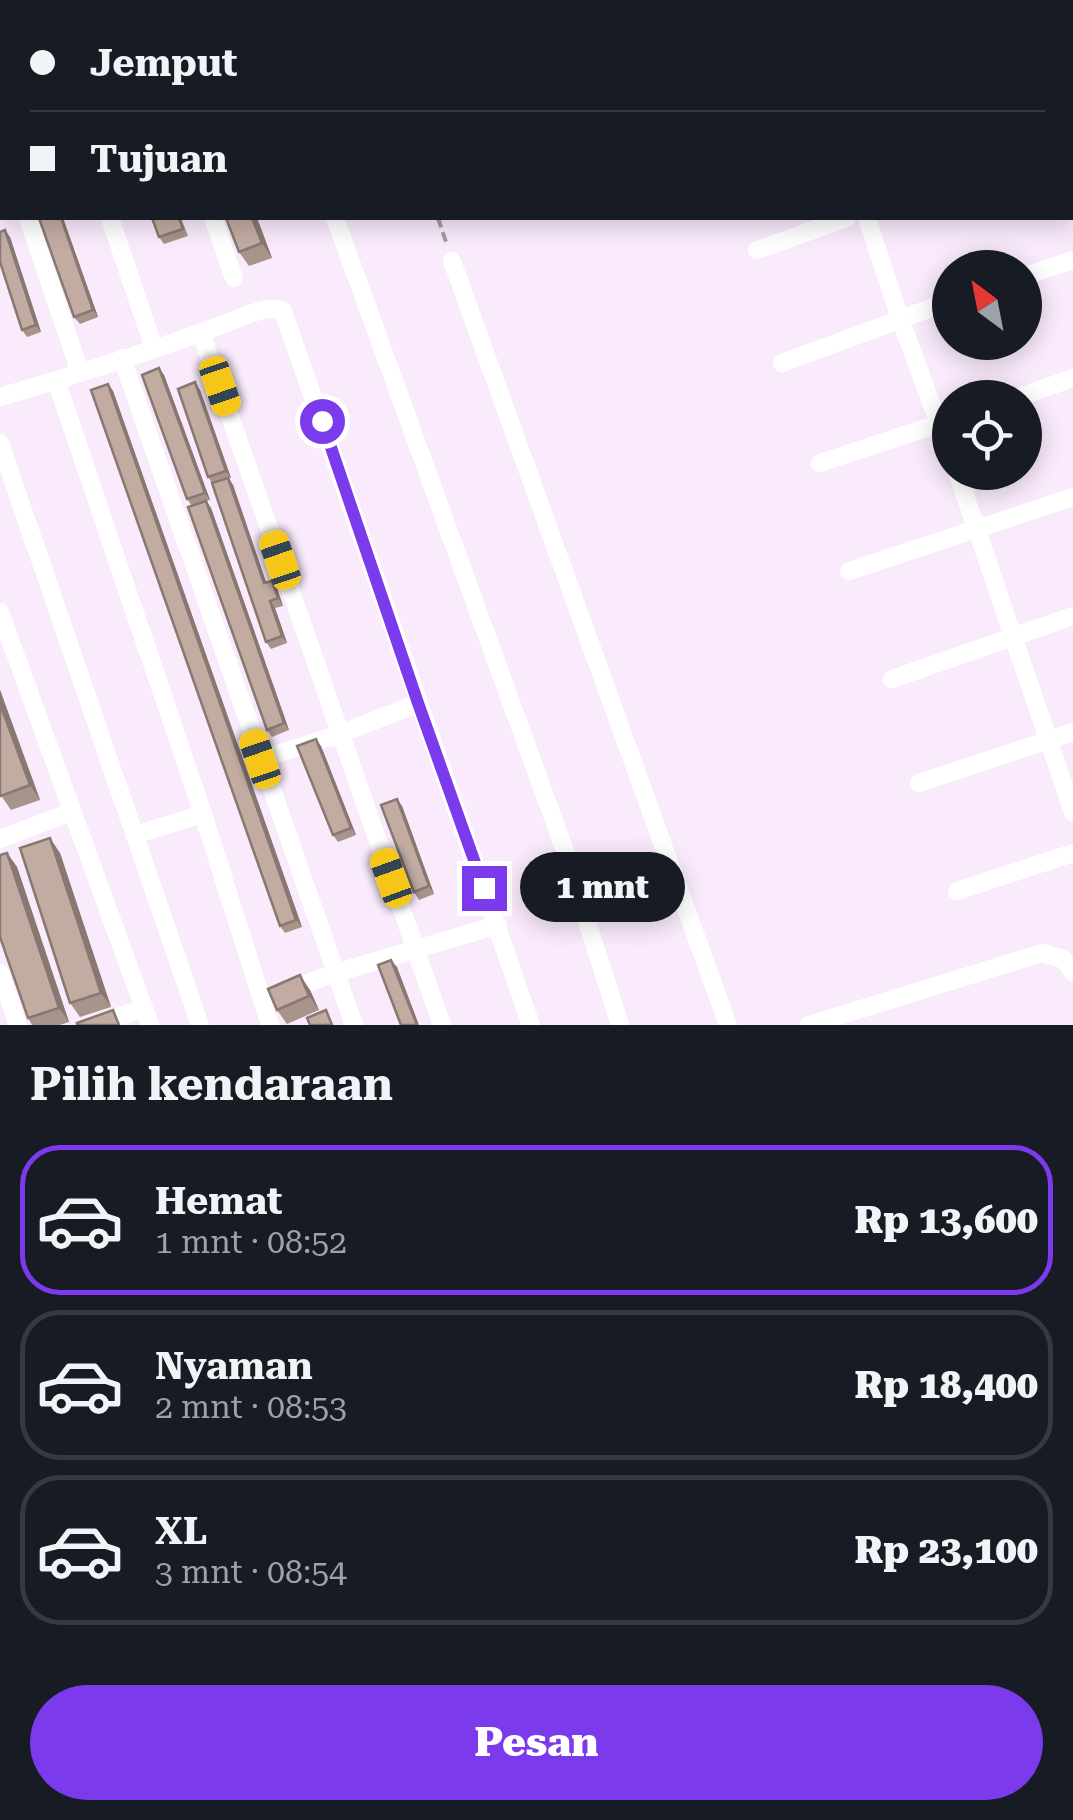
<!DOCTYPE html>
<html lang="id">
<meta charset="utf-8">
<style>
body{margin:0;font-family:"Roboto Serif",serif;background:#242831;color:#f1f3f6;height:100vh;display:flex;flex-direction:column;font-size:38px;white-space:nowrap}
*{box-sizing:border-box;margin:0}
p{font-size:32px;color:#9ea1a6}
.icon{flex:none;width:55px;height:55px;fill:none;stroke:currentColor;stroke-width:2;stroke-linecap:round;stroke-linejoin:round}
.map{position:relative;height:1025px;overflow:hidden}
.sheet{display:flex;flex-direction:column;background:#171b24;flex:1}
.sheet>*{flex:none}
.top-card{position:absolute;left:0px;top:0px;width:1075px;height:220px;box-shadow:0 5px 25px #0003;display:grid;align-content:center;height:220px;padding:0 30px;background:#171b24}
.needle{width:65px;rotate:328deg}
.fabs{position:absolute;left:932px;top:250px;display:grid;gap:20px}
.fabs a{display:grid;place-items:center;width:110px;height:110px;border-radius:50%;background:#171b24;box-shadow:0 5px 25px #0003;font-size:50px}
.end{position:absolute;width:45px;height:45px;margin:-22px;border:12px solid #7c3aed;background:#fff;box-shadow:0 0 0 5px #fff}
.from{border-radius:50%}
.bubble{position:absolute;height:70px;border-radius:35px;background:#171b24;box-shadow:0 5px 25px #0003;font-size:32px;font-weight:800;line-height:70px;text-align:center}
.car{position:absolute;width:30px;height:60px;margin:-30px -15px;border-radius:12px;box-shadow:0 0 8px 2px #0007;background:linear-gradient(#f5c518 24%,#345 0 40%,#f5c518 0 76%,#345 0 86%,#f5c518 0)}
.top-card b{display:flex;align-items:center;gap:35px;height:95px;font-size:38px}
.top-card b+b{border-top:2px solid #363941}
.top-card i{width:25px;height:25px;background:#f1f3f6}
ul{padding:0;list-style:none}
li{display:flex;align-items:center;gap:30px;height:150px;margin:0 20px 15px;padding:0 10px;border:5px solid #363941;border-radius:40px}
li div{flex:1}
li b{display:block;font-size:38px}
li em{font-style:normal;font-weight:800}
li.active{border-color:#7c3aed}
li>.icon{width:90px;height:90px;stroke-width:1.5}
h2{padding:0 30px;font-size:45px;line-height:120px}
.cta{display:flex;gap:20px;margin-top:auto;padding:20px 30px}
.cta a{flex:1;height:115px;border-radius:60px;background:#7c3aed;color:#fff;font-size:40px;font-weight:800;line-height:115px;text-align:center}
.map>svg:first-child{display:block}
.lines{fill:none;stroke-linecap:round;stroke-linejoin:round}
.path{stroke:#a599a7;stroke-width:4;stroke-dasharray:10 5;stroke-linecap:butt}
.minor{stroke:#fff;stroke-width:18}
.wall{fill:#a7948b}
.shaded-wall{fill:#887871}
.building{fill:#c2aca2;stroke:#887871;stroke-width:2.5}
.route{stroke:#7c3aed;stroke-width:12}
</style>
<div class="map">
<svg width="1073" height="1025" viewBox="0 0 1073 1025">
<rect width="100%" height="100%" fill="#f9eafc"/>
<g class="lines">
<!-- path -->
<path class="path" d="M438 218 446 242"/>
<!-- minor -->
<path class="minor" d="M36 0V2
M137 0 138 2
M260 0 261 2
M369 0 370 2
M628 0V2
M807 0 808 2
M1072 22H1073
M0 29H2
M1072 116 1073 117
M0 135 2 142
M1072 139H1073
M28 218 80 372
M110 218 154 349
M213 218 234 278
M335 218 564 848 620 1025
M867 218 900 318 950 454
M757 250 847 218
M452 261 728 1025
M1025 276 1073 260
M201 333 442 1025
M122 358 354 1025
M782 363 950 301
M56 380 203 814 270 1025
M0 397C75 375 151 352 224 324 241 318 266 304 283 311L531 1025
M1016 398 1073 378
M0 443 200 1025
M820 463 947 421
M957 472 1073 812
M849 571 1073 497
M0 612 150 1025
M892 679 1073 616
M261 759 340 734 419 703
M919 783 1073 732
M134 835 203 814
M0 839 71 812
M957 891 1073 853
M0 973 18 1025
M286 991 335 973 498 925
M95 1025 143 1008
M809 1025 1042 953 1063 959 1073 972"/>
</g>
<!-- wall -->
<path class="wall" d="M39 218H63L98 317 80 324 74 317Z
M181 218 188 236 164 244 159 237Z
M226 218H257L272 258 249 266 239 252Z
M10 237 41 332 27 337 22 330Z
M159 368 164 375 210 500 206 501 211 508 289 730 272 737 267 730 192 506 187 499Z
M195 382 200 390 231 478H229L233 485 266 582 277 588 283 606 275 608 287 643 271 649 266 642 212 483 208 477Z
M108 384 113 391 302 927 285 933 280 926Z
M0 690 40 800 11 810 0 794Z
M321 746 356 835 338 842 333 835Z
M402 806 434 894 419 900 414 892Z
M7 853 17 867 69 1022 60 1025H32L28 1018Z
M60 853 111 1007 80 1017 70 1003Z
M310 990 319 1010 287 1024 277 1010Z"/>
<!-- shaded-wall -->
<path class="shaded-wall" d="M61 218H63L98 317 93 310Z
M252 218H257L272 258 262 243Z
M5 230 10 237 41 332 36 325Z
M159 368 164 375 210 500 205 493Z
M195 382 200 390 231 478 226 471Z
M108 384 113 391 302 927 296 920Z
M228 478 233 485 269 591 264 583Z
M206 501 211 508 289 730 284 723Z
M272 581 277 588 283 606 278 598Z
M270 601 275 608 287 643 282 636Z
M0 690 40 800 30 785 0 704Z
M316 739 321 746 356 835 351 828Z
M397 799 402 806 434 894 429 886Z
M50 838 60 853 111 1007 101 993Z
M7 853 17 867 69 1022 59 1008Z
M391 960 397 967 419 1025H417Z
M300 975 310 990 319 1010 309 996Z"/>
<!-- building -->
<path class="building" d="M0 47 2 54V114L0 107Z
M39 218H61L93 310 74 317Z
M152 218H179L183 229 159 237Z
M226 218H252L262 243 239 252Z
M5 230 36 325 22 330 0 262V232Z
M159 368 205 493 187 499 142 375Z
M195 382 226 471 208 477 178 389Z
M108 384 296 920 280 926 91 390Z
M228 478 264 583 272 581 278 598 270 601 282 636 266 642 212 483Z
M206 501 284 723 267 730 188 507Z
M0 704 30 785 1 796 0 794Z
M316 739 351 828 333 835 297 746Z
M397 799 429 886 414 892 381 805Z
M50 838 101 993 70 1003 20 848Z
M7 853 59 1008 28 1018 0 937V855Z
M391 960 417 1025H401L378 965Z
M300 975 309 996 277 1010 268 989Z
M113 1010 119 1025H77V1023Z
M326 1010 332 1025H310L307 1018Z"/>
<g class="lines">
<!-- route -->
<path class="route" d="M322 421 418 703 484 888"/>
</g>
</svg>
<div class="fabs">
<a><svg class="needle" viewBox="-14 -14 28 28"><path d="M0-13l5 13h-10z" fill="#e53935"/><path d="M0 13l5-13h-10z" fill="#9ea1a6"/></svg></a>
<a><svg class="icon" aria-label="locate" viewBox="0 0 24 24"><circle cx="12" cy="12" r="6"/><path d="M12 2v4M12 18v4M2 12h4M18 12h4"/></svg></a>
</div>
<i class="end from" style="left:322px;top:421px"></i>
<i class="end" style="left:484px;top:888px"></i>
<div class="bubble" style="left:520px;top:852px;width:165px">1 mnt</div>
<i class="car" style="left:220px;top:386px;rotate:161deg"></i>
<i class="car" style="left:280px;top:560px;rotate:341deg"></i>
<i class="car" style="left:260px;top:759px;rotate:341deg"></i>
<i class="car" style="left:391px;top:878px;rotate:340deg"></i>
<div class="top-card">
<b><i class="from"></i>Jemput</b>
<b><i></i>Tujuan</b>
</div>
</div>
<section class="sheet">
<h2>Pilih kendaraan</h2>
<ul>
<li class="active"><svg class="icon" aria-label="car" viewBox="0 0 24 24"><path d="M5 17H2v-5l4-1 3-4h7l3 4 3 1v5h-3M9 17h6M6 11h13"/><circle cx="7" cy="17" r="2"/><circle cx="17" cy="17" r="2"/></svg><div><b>Hemat</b><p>1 mnt · 08:52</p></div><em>Rp 13,600</em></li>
<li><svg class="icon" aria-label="car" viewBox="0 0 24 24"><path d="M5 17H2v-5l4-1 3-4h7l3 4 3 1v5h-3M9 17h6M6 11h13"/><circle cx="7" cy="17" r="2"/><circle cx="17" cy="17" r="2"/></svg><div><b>Nyaman</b><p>2 mnt · 08:53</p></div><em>Rp 18,400</em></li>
<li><svg class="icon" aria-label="car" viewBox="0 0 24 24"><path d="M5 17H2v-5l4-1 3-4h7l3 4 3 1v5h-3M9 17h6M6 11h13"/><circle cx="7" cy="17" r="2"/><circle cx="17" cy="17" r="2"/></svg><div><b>XL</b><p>3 mnt · 08:54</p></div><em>Rp 23,100</em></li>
</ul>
<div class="cta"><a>Pesan</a></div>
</section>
